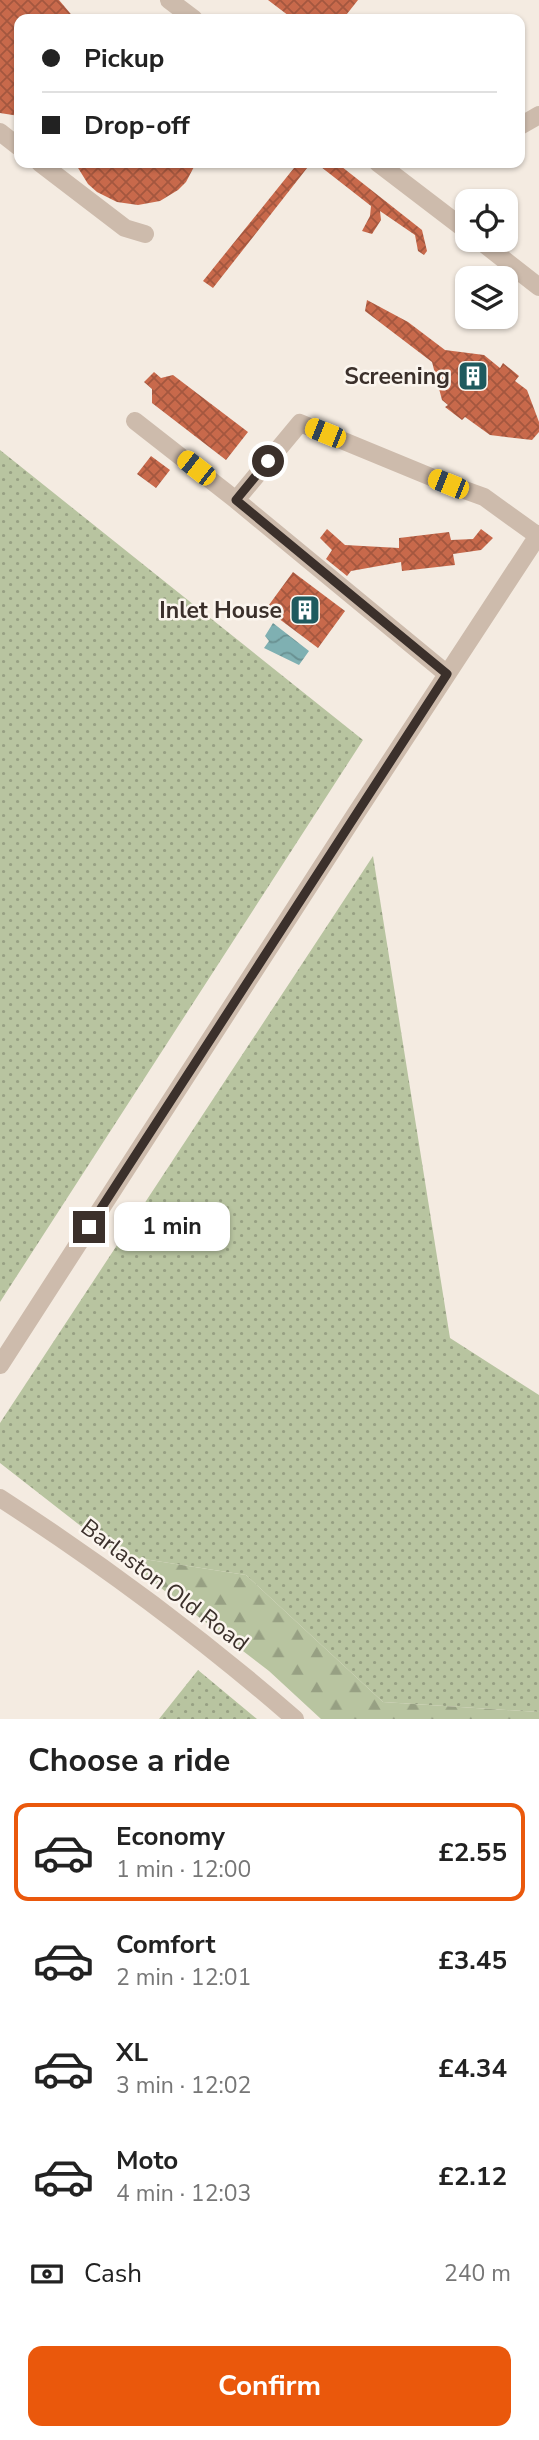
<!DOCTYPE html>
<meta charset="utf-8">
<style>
body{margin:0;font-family:"Nunito Sans",sans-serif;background:#f6f6f6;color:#222;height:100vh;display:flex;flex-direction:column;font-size:26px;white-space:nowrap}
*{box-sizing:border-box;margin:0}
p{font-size:23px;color:#767676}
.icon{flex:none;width:38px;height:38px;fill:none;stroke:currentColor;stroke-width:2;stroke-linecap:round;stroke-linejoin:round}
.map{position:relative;height:1719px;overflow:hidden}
.drawer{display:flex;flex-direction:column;background:#fff;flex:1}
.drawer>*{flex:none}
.hud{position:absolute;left:14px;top:14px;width:511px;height:154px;border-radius:14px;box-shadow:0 2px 5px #0004;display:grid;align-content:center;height:154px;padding:0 28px;background:#fff}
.fabs{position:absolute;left:455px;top:189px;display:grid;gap:14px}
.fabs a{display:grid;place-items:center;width:63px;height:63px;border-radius:14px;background:#fff;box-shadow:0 2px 5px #0004;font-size:35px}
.end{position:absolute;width:32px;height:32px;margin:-16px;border:9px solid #3b302b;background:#fff;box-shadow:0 0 0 4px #fff}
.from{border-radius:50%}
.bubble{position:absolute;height:49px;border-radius:14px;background:#fff;box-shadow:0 2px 5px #0004;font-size:23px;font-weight:700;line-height:49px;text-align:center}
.car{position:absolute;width:21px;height:42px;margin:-21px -10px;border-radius:9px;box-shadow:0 0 5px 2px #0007;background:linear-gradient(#f5c518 24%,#345 0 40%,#f5c518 0 76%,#345 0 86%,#f5c518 0)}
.hud b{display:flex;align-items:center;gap:24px;height:66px;font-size:26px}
.hud b+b{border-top:2px solid #e0e0e0}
.hud i{width:18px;height:18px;background:#222}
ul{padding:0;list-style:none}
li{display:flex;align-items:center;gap:21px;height:98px;margin:0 14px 10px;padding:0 14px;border:4px solid transparent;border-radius:14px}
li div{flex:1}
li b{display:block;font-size:26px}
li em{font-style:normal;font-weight:700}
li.active{border-color:#ea580c}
li>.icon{width:63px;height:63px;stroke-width:1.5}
h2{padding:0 28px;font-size:32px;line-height:84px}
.pay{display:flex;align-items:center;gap:18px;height:77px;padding:0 28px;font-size:26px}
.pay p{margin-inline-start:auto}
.action{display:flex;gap:14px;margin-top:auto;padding:14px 28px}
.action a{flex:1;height:80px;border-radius:14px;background:#ea580c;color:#fff;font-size:28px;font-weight:700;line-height:80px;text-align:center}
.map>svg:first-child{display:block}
.grass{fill:url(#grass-dots)}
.forest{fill:url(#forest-firs)}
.water{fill:url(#water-waves)}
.building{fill:url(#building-cross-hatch)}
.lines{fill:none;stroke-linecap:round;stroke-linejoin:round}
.minor{stroke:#cdbbac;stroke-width:18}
.route{stroke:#3b302b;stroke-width:9}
.labels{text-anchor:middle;stroke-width:5;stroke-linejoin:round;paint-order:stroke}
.poi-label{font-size:23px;font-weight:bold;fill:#3b302b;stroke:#fbf5ee;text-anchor:end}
.street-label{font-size:23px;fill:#3b302b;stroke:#fbf5ee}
</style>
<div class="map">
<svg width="539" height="1719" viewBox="0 0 539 1719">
<defs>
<pattern id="grass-dots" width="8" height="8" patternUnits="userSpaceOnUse" patternTransform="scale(1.75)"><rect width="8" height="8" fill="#b8c4a0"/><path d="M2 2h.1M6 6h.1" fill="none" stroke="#97a083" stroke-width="1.8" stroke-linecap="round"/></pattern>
<pattern id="forest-firs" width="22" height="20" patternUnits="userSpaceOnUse" patternTransform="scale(1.75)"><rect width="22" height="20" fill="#b8c4a0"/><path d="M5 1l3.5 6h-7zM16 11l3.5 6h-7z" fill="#97a083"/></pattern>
<pattern id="water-waves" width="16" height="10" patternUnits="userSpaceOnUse" patternTransform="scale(1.75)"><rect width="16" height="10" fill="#7fb0b2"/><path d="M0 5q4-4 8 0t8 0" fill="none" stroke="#699091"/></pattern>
<pattern id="building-cross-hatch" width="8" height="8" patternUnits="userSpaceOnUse" patternTransform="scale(1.75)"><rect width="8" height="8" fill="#c8694b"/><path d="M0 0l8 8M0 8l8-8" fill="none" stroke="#a4573f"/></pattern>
</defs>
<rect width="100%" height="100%" fill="#f4ebe1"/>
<!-- grass -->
<path class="grass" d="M0 450 363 740 0 1302Z
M373 856 450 1338 539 1395V1712L383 1702 246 1575 118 1555 0 1463V1423Z
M198 1670 257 1719H159Z"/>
<!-- forest -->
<path class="forest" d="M118 1555 246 1575 383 1702 539 1712V1719H321L269 1671Z"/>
<!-- water -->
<path class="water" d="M273 623 309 651 299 665 264 648 269 641 265 636Z"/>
<!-- building -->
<path class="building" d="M0 0H59L75 19H19V116L0 113Z
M268 0H358L343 19H293Z
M75 163H196L186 182 178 190 160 201 138 205 117 202 97 192 88 184Z
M298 163H311L213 288 203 281Z
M316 163H337L422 230 427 251 424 255 418 251 415 235 380 211 381 220 372 234 362 231 370 216 371 206Z
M367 300 408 322 445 350 484 355 500 368 503 363 519 376 515 381 527 390 539 422V432L532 440 490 435 465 417 462 420 445 407 448 405 442 400 432 362 365 311Z
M154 372 161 378 173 375 248 432 226 460 152 403V389L144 382Z
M151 456 170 470 156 488 137 474Z
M327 529 345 545 399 548V538L449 532 451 540 473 539 481 529 493 538 481 550 453 554 455 565 402 571 401 562 351 571 347 576 326 559 332 550 320 538Z
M293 572 345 611 318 648 266 609Z"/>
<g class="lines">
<!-- minor -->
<path class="minor" d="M169 0 194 19
M520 126 539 115
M0 132 19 147
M40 163 125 228 145 234
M378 163 467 231
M479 240 539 287
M135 421 236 500
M447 674 236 500 300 423 448 484 484 497 538 536
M0 1365 355 815 539 534
M0 1498C102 1564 203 1639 295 1719"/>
</g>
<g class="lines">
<!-- route -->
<path class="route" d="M89 1227 447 674 236 500 268 461"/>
</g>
<!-- icons -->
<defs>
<g id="building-square" transform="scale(1.575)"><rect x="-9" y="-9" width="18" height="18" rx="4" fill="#1f5a5e" stroke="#fbf5ee"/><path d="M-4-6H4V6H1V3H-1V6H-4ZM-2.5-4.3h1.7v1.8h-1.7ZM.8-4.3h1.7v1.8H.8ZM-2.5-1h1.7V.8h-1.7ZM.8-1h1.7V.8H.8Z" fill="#fff"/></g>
</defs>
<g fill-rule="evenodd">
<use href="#building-square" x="473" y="376"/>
<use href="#building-square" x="305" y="610"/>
</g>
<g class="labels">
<!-- poi labels -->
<g class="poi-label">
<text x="450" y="384">Screening</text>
<text x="282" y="618">Inlet House</text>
</g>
<!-- street labels -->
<g class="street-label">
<text transform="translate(165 1585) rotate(37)" y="8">Barlaston Old Road</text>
</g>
</g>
</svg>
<div class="fabs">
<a><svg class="icon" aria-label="locate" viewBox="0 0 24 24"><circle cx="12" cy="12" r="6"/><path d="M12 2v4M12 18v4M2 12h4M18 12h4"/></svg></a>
<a><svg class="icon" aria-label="layers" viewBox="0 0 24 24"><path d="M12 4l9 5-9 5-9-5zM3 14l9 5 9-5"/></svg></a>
</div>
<i class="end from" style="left:268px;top:461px"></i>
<i class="end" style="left:89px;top:1227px"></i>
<div class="bubble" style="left:114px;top:1202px;width:116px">1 min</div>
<i class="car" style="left:325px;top:433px;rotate:292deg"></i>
<i class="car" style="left:196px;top:468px;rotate:308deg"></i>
<i class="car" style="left:448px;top:484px;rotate:292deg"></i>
<div class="hud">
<b><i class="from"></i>Pickup</b>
<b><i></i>Drop-off</b>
</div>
</div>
<section class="drawer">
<h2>Choose a ride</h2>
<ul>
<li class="active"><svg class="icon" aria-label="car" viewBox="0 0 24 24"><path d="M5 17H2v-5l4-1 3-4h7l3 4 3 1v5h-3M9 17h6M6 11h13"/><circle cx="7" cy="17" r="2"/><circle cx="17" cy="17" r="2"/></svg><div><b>Economy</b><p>1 min · 12:00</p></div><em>£2.55</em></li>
<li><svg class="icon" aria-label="car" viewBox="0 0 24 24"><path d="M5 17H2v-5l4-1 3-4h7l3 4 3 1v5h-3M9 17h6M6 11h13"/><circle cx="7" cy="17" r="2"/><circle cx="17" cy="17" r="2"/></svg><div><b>Comfort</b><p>2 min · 12:01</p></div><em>£3.45</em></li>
<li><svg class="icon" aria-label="car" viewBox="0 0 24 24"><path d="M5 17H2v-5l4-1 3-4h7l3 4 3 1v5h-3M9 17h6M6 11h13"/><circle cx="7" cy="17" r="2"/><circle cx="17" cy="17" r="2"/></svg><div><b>XL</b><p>3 min · 12:02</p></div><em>£4.34</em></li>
<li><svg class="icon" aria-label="car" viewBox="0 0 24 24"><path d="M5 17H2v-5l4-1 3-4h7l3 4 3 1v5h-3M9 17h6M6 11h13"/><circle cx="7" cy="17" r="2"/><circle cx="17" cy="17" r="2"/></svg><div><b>Moto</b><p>4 min · 12:03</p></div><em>£2.12</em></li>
</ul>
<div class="pay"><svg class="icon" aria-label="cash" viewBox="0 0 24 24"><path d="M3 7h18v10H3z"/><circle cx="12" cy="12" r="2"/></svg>Cash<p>240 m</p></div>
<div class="action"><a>Confirm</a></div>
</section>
